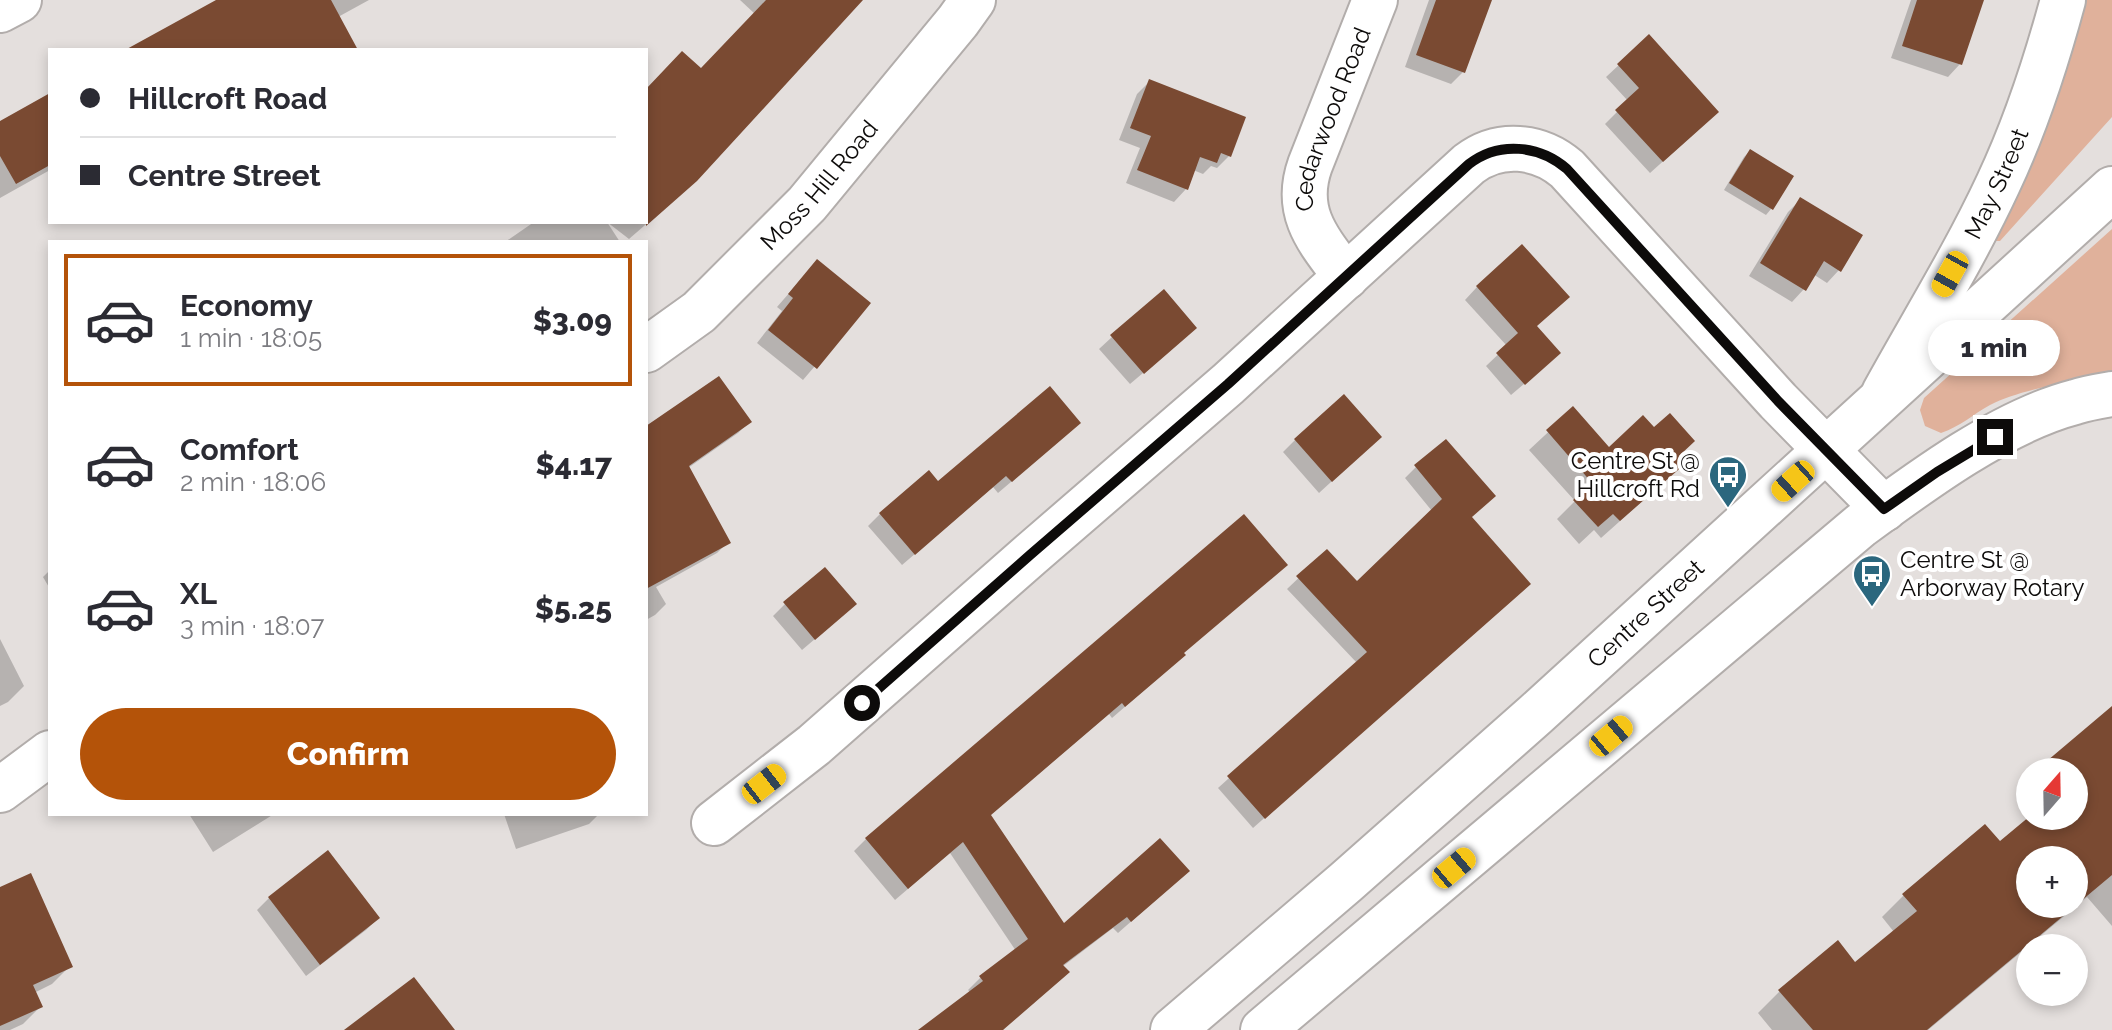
<!DOCTYPE html>
<meta charset="utf-8">
<style>
body{margin:0;font-family:Raleway,sans-serif;background:#f2f2f3;color:#2b2b33;height:100vh;display:flex;flex-direction:column;font-size:30px;white-space:nowrap}
*{box-sizing:border-box;margin:0}
p{font-size:26px;color:#7c7c81}
.icon{flex:none;width:44px;height:44px;fill:none;stroke:currentColor;stroke-width:2;stroke-linecap:round;stroke-linejoin:round}
.map{position:relative;flex:1;overflow:hidden}
.panel{position:absolute;left:48px;top:240px;width:600px;height:576px;display:flex;flex-direction:column;background:#fff;border-radius:0px;box-shadow:0 4px 12px #0003}
.panel>*{flex:none}
.guide{position:absolute;left:48px;top:48px;width:600px;height:176px;border-radius:0px;box-shadow:0 4px 12px #0003;display:grid;align-content:center;height:176px;padding:0 32px;background:#fff}
.needle{width:52px;rotate:20deg}
.buttons{position:absolute;left:2016px;top:758px;display:grid;gap:16px}
.buttons a{display:grid;place-items:center;width:72px;height:72px;border-radius:50%;background:#fff;box-shadow:0 4px 12px #0003;font-size:40px}
.end{position:absolute;width:36px;height:36px;margin:-18px;border:10px solid #0d0b0a;background:#fff;box-shadow:0 0 0 4px #fff}
.from{border-radius:50%}
.bubble{position:absolute;height:56px;border-radius:28px;background:#fff;box-shadow:0 4px 12px #0003;font-size:26px;font-weight:800;line-height:56px;text-align:center}
.car{position:absolute;width:24px;height:48px;margin:-24px -12px;border-radius:10px;box-shadow:0 0 6px 2px #0007;background:linear-gradient(#f5c518 24%,#345 0 40%,#f5c518 0 76%,#345 0 86%,#f5c518 0)}
.guide b{display:flex;align-items:center;gap:28px;height:76px;font-size:30px}
.guide b+b{border-top:2px solid #e1e1e2}
.guide i{width:20px;height:20px;background:#2b2b33}
ul{padding:14px 0 0;list-style:none}
li{display:flex;align-items:center;gap:24px;height:132px;margin:0 16px 12px;padding:0 16px;border:4px solid transparent;border-radius:0px}
li div{flex:1}
li b{display:block;font-size:30px}
li em{font-style:normal;font-weight:800}
li.selected{border-color:#b45309}
li>.icon{width:72px;height:72px;stroke-width:1.5}
.primary-button{display:flex;gap:16px;margin-top:auto;padding:16px 32px}
.primary-button a{flex:1;height:92px;border-radius:48px;background:#b45309;color:#fff;font-size:32px;font-weight:800;line-height:92px;text-align:center}
.map>svg:first-child{display:block}
.green{fill:#e0b19b}
.shadow{fill:#0003;fill-rule:evenodd}
.building{fill:#7a4a32;fill-rule:evenodd}
.lines{fill:none;stroke-linecap:round;stroke-linejoin:round}
.street-casing{stroke:#b2adab;stroke-width:48}
.secondary-casing{stroke:#b2adab;stroke-width:48}
.highway-casing{stroke:#b2adab;stroke-width:48}
.street{stroke:#fff;stroke-width:44}
.secondary{stroke:#fff;stroke-width:44}
.highway{stroke:#fff;stroke-width:44}
.route{stroke:#0d0b0a;stroke-width:10}
.labels{text-anchor:middle;stroke-width:8;stroke-linejoin:round;paint-order:stroke}
.street-label{font-size:24px;fill:#0d0b0a;stroke:#fff}
.poi-label{font-size:24px;fill:#0d0b0a;stroke:#fff;text-anchor:end}
</style>
<div class="map">
<svg width="2112" height="1030" viewBox="0 0 2112 1030">
<rect width="100%" height="100%" fill="#e4dfdd"/>
<!-- green -->
<path class="green" d="M2085 0H2112V117L2000 241H1995L1993 236 2077 30Z
M2112 229V372C2076 381 2021 389 1990 405 1972 415 1961 426 1941 433L1925 426 1920 410 1924 398Z"/>
<!-- shadow -->
<path class="shadow" d="M219 0H369L338 17 343 50H132Z
M740 0H861L682 193 629 239 607 222H646V91L701 70 755 14Z
M1429 0H1490L1464 71 1451 84 1405 67Z
M1911 0H1982L1960 64 1948 77 1891 58Z
M1649 37 1698 130 1650 173 1605 124 1628 101 1606 77Z
M1149 82 1229 156 1217 168 1211 166 1203 174 1193 170 1186 189 1174 202 1126 183 1140 148 1119 140 1137 94Z
M50 95V170L0 198V123Z
M1750 151 1771 209 1766 215 1724 190 1744 157Z
M1800 200 1839 270 1827 283 1813 274 1804 289 1792 302 1749 276 1788 212Z
M534 222H607L620 242H505Z
M817 261 868 304 803 380 757 343 782 311 777 307Z
M1477 287 1535 327 1546 365 1511 395 1486 366 1507 346 1465 300Z
M1112 337 1182 340 1130 384 1099 349Z
M1573 409 1609 449 1677 457 1665 481 1601 538 1594 530 1579 544 1557 519 1575 501 1529 450Z
M749 422 738 433 688 468 728 542 717 553 656 587 666 604 655 615 646 620V429Z
M1066 435 998 493 993 487 902 565 868 526 880 514 938 484Z
M1295 440 1367 449 1319 493 1283 452Z
M1416 467 1470 518 1518 595 1253 828 1218 788 1357 663 1287 589 1327 551 1357 584 1432 511 1405 478Z
M50 570V589L43 577Z
M785 604 842 616 802 650 773 616Z
M0 639 24 686 8 702 0 706Z
M1183 654 1171 667 1112 718 1109 714 989 816 1064 926 1175 883 1118 933 1113 928 1062 967 1001 1030H921L971 993 968 990 981 977 1016 951 950 853 895 900 854 851 866 839Z
M2112 737V926L2087 897 1928 1030H1772L1758 1013 1780 991 1855 965 1894 932 1882 917 1904 895 2000 844 2033 816H2074V772H2038L2043 767ZM2030 860H2074V904H2030Z
M2030 780V801L2021 790Z
M189 814H274L213 852Z
M504 814H599L589 824 516 849Z
M328 853 378 918 366 930 306 976 257 910 269 898Z
M0 890 70 966 52 984 34 993 41 1006 23 1024 10 1030H0Z"/>
<!-- building -->
<path class="building" d="M216 0H331L358 50H125Z
M766 0H863L697 181 646 226V89L682 51 701 68Z
M1436 0H1492L1465 73 1416 55Z
M1917 0H1984L1962 65 1902 46Z
M1649 34 1719 112 1663 162 1615 110 1639 88 1617 64Z
M1149 79 1246 117 1231 157 1221 153 1217 163 1200 157 1188 190 1137 170 1151 136 1130 128Z
M50 93V165L16 184 0 156V121Z
M1750 149 1794 176 1773 210 1729 183Z
M1800 197 1863 235 1841 272 1824 261 1806 291 1760 263Z
M1522 244 1570 297 1537 326 1561 353 1525 385 1496 353 1518 333 1476 286Z
M817 259 871 303 817 369 768 330 793 298 788 294Z
M1164 289 1197 328 1144 374 1110 335Z
M719 376 752 422 689 466 731 543 646 589V426Z
M1050 386 1081 423 1012 482 1006 476 915 555 879 513 929 470 938 481Z
M1344 394 1382 437 1332 482 1294 439Z
M1573 406 1609 447 1643 415 1654 427 1670 413 1695 441 1679 456 1686 463 1620 521 1613 514 1598 527 1573 500 1592 483 1546 430Z
M1446 439 1496 496 1472 517 1531 584 1265 819 1227 776 1367 652 1296 576 1327 549 1357 581 1442 499 1414 465Z
M1244 514 1288 565 1184 653 1186 655 1125 707 1122 703 991 815 1064 923 1160 838 1190 871 1131 922 1127 917 1063 965 1070 972 1003 1030H918L983 981 979 976 1028 939 963 842 908 889 865 838Z
M825 567 857 604 815 640 783 602Z
M2112 706V875L1927 1030H1813L1778 990 1838 940 1855 962 1917 911 1902 894 1985 824 2000 841 2030 816H2074V772H2047L2041 766ZM2030 860H2074V904H2030Z
M328 850 380 918 320 965 268 897Z
M31 873 73 967 33 985 43 1007 0 1026V887Z
M414 977 455 1030H344Z"/>
<g class="lines">
<!-- street casing -->
<g class="street-casing">
<g id="street">
<path d="M0 10 19 0"/>
<path id="s1" d="M1346 277C1319 241 1293 213 1310 165L1375 0"/>
<path id="s2" d="M646 350 699 312 807 204 958 21 973 0"/>
<path d="M0 790 50 753"/>
<path d="M714 823 814 745 1030 555 1228 384 1469 164C1499 141 1539 145 1567 169L1778 401 1884 509"/>
</g>
</g>
<!-- secondary casing -->
<g class="secondary-casing">
<g id="secondary">
<path id="s3" d="M1884 393C1922 324 1965 255 1998 184 2026 125 2046 63 2063 0"/>
</g>
</g>
<!-- highway casing -->
<g class="highway-casing">
<g id="highway">
<path id="s4" d="M1173 1030 1346 882 1536 714 2112 189"/>
<path d="M1263 1030 1860 526C1921 481 2002 421 2075 402 2087 398 2100 396 2112 394"/>
</g>
</g>
<!-- street -->
<use href="#street" class="street"/>
<!-- secondary -->
<use href="#secondary" class="secondary"/>
<!-- highway -->
<use href="#highway" class="highway"/>
</g>
<g class="lines">
<!-- route -->
<path class="route" d="M862 703 1030 555 1228 384 1469 164C1499 141 1539 145 1567 169L1778 401 1884 509 1937 472 1995 437"/>
</g>
<!-- icons -->
<defs>
<g id="bus-pin" transform="scale(2)"><path d="M0 17L-7.5 6A9.5 9.5 0 1 1 7.5 6Z" fill="#2b677e" stroke="#fff"/><path d="M-5-6H5V4H4V6H2V4H-2V6H-4V4H-5ZM-3.5-4V0h7V-4ZM-3.5 1.2v1.5H-2V1.2ZM2 1.2v1.5H3.5V1.2Z" fill="#fff"/></g>
</defs>
<g fill-rule="evenodd">
<use href="#bus-pin" x="1728" y="475"/>
<use href="#bus-pin" x="1872" y="574"/>
</g>
<g class="labels">
<!-- street labels -->
<g class="street-label">
<text dy="8" stroke="none"><textPath href="#s1" startOffset="174">Cedarwood Road</textPath></text>
<text dy="8" stroke="none"><textPath href="#s3" startOffset="238">May Street</textPath></text>
<text dy="8" stroke="none"><textPath href="#s2" startOffset="240">Moss Hill Road</textPath></text>
<text dy="8" stroke="none"><textPath href="#s4" startOffset="630">Centre Street</textPath></text>
</g>
<!-- poi labels -->
<g class="poi-label">
<text x="1700" y="469">Centre St @<tspan x="1700" dy="28">Hillcroft Rd</tspan></text>
<text x="1900" y="568" text-anchor="start">Centre St @<tspan x="1900" dy="28">Arborway Rotary</tspan></text>
</g>
</g>
</svg>
<div class="buttons">
<a><svg class="needle" viewBox="-14 -14 28 28"><path d="M0-13l5 13h-10z" fill="#e53935"/><path d="M0 13l5-13h-10z" fill="#7c7c81"/></svg></a>
<a>+</a>
<a>−</a>
</div>
<i class="end from" style="left:862px;top:703px"></i>
<i class="end" style="left:1995px;top:437px"></i>
<div class="bubble" style="left:1928px;top:320px;width:132px">1 min</div>
<i class="car" style="left:1950px;top:274px;rotate:209deg"></i>
<i class="car" style="left:1793px;top:481px;rotate:228deg"></i>
<i class="car" style="left:1611px;top:736px;rotate:50deg"></i>
<i class="car" style="left:764px;top:784px;rotate:52deg"></i>
<i class="car" style="left:1454px;top:868px;rotate:50deg"></i>
<div class="guide">
<b><i class="from"></i>Hillcroft Road</b>
<b><i></i>Centre Street</b>
</div>
<section class="panel">
<ul>
<li class="selected"><svg class="icon" aria-label="car" viewBox="0 0 24 24"><path d="M5 17H2v-5l4-1 3-4h7l3 4 3 1v5h-3M9 17h6M6 11h13"/><circle cx="7" cy="17" r="2"/><circle cx="17" cy="17" r="2"/></svg><div><b>Economy</b><p>1 min · 18:05</p></div><em>$3.09</em></li>
<li><svg class="icon" aria-label="car" viewBox="0 0 24 24"><path d="M5 17H2v-5l4-1 3-4h7l3 4 3 1v5h-3M9 17h6M6 11h13"/><circle cx="7" cy="17" r="2"/><circle cx="17" cy="17" r="2"/></svg><div><b>Comfort</b><p>2 min · 18:06</p></div><em>$4.17</em></li>
<li><svg class="icon" aria-label="car" viewBox="0 0 24 24"><path d="M5 17H2v-5l4-1 3-4h7l3 4 3 1v5h-3M9 17h6M6 11h13"/><circle cx="7" cy="17" r="2"/><circle cx="17" cy="17" r="2"/></svg><div><b>XL</b><p>3 min · 18:07</p></div><em>$5.25</em></li>
</ul>
<div class="primary-button"><a>Confirm</a></div>
</section>
</div>
